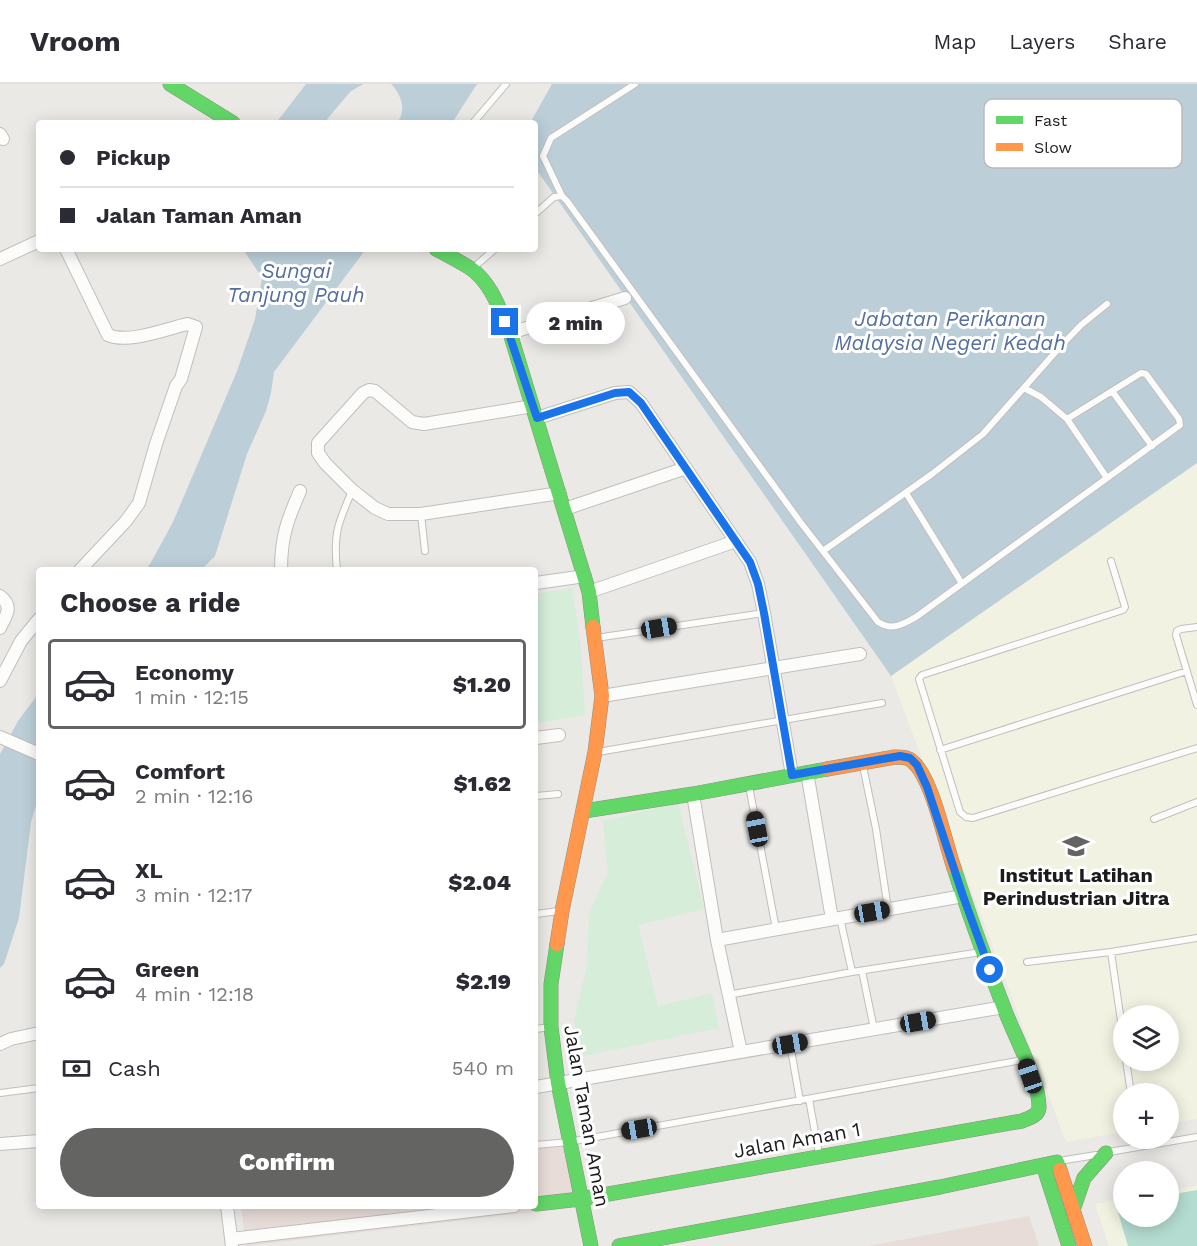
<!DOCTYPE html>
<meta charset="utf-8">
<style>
body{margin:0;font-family:"Work Sans",sans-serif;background:#f2f2f3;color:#2b2b33;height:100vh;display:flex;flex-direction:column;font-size:22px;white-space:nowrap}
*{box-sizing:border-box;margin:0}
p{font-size:20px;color:#7c7c81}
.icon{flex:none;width:33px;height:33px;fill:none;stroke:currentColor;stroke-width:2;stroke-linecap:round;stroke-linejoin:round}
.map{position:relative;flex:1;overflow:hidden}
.drawer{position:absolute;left:36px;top:483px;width:502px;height:642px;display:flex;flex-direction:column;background:#fff;border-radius:6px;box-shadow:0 3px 15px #0003}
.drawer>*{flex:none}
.guide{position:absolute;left:36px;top:36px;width:502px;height:132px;border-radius:6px;box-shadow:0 3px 15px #0003;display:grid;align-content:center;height:132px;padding:0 24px;background:#fff}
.fabs{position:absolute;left:1113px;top:921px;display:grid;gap:12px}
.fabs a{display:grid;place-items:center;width:66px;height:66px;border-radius:50%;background:#fff;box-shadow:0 3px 15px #0003;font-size:30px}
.end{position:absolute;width:27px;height:27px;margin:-14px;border:8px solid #1a73e8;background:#fff;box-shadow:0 0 0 3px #fff}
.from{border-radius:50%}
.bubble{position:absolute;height:42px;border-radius:21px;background:#fff;box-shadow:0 3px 15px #0003;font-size:20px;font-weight:800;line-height:42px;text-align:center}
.car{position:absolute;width:18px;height:36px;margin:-18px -9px;border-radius:8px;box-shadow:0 0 4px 2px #0007;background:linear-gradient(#222 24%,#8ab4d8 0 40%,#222 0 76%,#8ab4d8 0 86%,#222 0)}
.guide b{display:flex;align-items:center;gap:21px;height:57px;font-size:22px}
.guide b+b{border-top:2px solid #e1e1e2}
.guide i{width:15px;height:15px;background:#2b2b33}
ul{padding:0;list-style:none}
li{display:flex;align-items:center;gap:18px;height:90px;margin:0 12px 9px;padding:0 12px;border:3px solid transparent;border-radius:6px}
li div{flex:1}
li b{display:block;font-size:22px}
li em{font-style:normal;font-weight:800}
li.active{border-color:#646462}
li>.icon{width:54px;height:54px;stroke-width:1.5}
h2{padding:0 24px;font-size:27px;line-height:72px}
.pay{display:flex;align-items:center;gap:15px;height:66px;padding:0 24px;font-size:22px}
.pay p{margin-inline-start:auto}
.action{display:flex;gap:12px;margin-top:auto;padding:12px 24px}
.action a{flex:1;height:69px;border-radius:36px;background:#646462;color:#fff;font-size:24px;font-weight:800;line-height:69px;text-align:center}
header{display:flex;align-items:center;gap:36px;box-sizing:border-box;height:84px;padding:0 30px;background:#fff;border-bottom:2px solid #e1e1e2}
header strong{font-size:28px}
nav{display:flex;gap:33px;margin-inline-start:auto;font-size:21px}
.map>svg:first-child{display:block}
.commercial{fill:#e7dcd8}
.education{fill:#f1f2e1;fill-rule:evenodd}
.park{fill:#d5edd9}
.pitch{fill:#b5dcd1}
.water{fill:#bccfd9}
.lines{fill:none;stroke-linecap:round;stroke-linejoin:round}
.lane-casing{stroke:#c0bfbd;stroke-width:8}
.street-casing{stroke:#c0bfbd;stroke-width:14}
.fast-casing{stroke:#8e9180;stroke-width:15}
.slow-casing{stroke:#8e9180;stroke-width:15}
.lane{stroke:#fcfcfb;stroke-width:6}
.street{stroke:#fcfcfb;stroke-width:12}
.fast{stroke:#63d668;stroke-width:14}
.slow{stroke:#ff974d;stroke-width:14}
.route{stroke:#1a73e8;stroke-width:8}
.labels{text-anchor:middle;stroke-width:6;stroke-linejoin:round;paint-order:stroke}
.poi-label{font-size:20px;font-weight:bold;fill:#1c1c1c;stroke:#fff}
.street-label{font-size:20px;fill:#1c1c1c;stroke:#fff}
.water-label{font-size:21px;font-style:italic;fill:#556f9f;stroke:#fff}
.key{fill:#fff;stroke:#bbb;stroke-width:1.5}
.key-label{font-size:16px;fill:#1c1c1c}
</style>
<header>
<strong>Vroom</strong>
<nav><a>Map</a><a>Layers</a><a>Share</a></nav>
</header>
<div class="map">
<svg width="1197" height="1162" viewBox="0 0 1197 1162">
<rect width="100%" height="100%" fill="#eae9e5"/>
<!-- commercial -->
<path class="commercial" d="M569 1059 576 1123 246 1162 241 1122H536V1063Z
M1029 1132 1039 1162H868Z"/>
<!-- education -->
<path class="education" d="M1197 379V1035L1169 1040 1168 1010H1124L1123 1048 1066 1058 891 592ZM1124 932H1168V976H1124Z
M1197 1102V1162H1109L1095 1120 1123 1115 1124 1132H1168L1169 1107Z"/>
<!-- park -->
<path class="park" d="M572 504 581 564 585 631 536 639V510Z
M678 719 704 825 638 841 658 922 712 909 719 944 584 972 574 938 587 881 589 829 608 788 603 737Z"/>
<!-- pitch -->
<path class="pitch" d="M1197 1106V1162H1128L1116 1122 1123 1121 1124 1132H1168L1169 1111Z"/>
<!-- water -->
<path class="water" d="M306 0H363L350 8 324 39H276Z
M391 0H477L452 39H397C407 27 401 9 391 0Z
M552 0H1197V379L891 592 536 85V39H530Z
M243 165H366L274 288 271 309 266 327 247 370 215 472 201 486H145L150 480 173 438 237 287 255 235 262 194Z
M39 609V711L31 738 19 834 4 880 0 884V670L18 637Z"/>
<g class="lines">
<!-- lane casing -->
<g class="lane-casing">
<path id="lane" d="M635 0 551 54 543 72 562 112 567 117 801 439 878 538C892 547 902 541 916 533L1180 341 1179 335 1146 290 1141 289 1067 335
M473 39 506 0
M536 129 554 113 562 112
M473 184 495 165
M1024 304 1041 313 1067 335 1107 394
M1112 307 1152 362
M906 409 961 498
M421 430 425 467
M823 467 932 390 983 350 1059 264 1081 241 1107 220
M1111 477 1125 523 1123 526 922 591 919 595 960 728 966 733 973 734 1197 664
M337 486C333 450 338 439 352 407
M1197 543 1181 545 1177 547 1176 551 1197 621
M596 554 764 529
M940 666 1187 587
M598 668 882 619
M863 682 876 745 888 825
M749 702 776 845
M536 712 558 710
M1154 735 1197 718
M536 830 559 827
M840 834 852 888
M1111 868 1124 958
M1027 878 1111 868 1197 854
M862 887 874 945
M728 911 852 888 981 868
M536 945 550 943
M790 960 800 1017
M1126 976 1131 1010
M0 1009 39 1004
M809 1015 819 1070
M536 1061 569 1058 1022 976
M1109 1068 1197 1053
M1059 1077 1096 1071"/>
</g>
<!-- street casing -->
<g class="street-casing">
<path id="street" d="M0 50 3 55
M66 165 108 251C128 260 166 245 187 240L196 243 181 295 176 302 156 360 139 419 126 437 80 486
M0 175 39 157
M510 249 625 214
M533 322 424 340 412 338 375 307 369 306 363 309 318 359V369L325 379 352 406 375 424 388 430H421L560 409
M537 334 615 309 629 308 641 319 750 478 758 500 764 529 792 691
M565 425 686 384
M281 486C281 453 287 437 300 407
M536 499 585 492
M589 508 736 457
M0 512C14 523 6 531 0 544
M0 597 21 557 39 535
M602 612 860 570
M0 653 39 670
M536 654 559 651
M807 688 832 835
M693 710 717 856 741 968
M717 856 963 812
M0 960 11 955 39 949
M536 1003 1004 923
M0 1060 39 1057
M227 1122 232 1162
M231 1155 514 1122"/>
</g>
<!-- fast casing -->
<g class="fast-casing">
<path id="fast" d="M170 0 233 39
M436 165C447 171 459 177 470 184 491 198 500 226 510 249L589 508 593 543
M584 727 693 710 827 685
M557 860 551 900V943L558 999 591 1162
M1043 1081 1069 1162
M536 1120 580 1115 1022 1037C1029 1034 1038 1032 1039 1024 1040 998 1013 949 1004 924 986 877 969 831 954 784
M1073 1126 1084 1094 1106 1069
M619 1162 940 1103 1057 1078 1060 1086"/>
</g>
<!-- slow casing -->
<g class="slow-casing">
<path id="slow" d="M827 685 895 673C902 673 908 673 913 678 932 694 945 758 954 784
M557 860 562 827 595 668 602 612 593 543
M1060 1086 1085 1162"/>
</g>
<!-- lane -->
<use href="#lane" class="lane"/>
<!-- street -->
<use href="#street" class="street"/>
<!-- fast -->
<use href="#fast" class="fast"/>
<!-- slow -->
<use href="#slow" class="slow"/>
</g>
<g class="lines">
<!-- route -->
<path class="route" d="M505 238 537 334 615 309 629 308 641 319 750 478 758 500 764 529 792 691 900 672 910 674 917 681 927 703 963 812 990 886"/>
</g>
<!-- icons -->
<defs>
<g id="university-bare" transform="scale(2.07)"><path d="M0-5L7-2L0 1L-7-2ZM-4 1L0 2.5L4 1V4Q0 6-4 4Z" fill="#646462" stroke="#fff" stroke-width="2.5" paint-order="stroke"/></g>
</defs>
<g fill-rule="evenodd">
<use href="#university-bare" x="1076" y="762"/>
</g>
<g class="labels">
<!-- poi labels -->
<g class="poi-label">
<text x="1076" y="798">Institut Latihan<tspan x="1076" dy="23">Perindustrian Jitra</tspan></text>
</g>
<!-- street labels -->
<g class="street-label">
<text transform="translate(587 1032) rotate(80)" y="7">Jalan Taman Aman</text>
<text transform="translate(797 1056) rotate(-10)" y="7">Jalan Aman 1</text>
</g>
<!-- water labels -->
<g class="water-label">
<text x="296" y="194">Sungai<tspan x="296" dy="24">Tanjung Pauh</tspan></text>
<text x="950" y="242">Jabatan Perikanan<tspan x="950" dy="24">Malaysia Negeri Kedah</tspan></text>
</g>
</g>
<!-- legend -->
<rect x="984" y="15" width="198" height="69" rx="9" class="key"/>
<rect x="996" y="32" width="27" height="8" fill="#63d668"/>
<rect x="996" y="59" width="27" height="8" fill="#ff974d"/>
<g class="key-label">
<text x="1034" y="42">Fast</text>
<text x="1034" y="69">Slow</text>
</g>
</svg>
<div class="fabs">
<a><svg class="icon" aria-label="layers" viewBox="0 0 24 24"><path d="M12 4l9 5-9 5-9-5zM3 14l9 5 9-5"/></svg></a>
<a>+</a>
<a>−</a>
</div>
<i class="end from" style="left:990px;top:886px"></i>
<i class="end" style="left:505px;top:238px"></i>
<div class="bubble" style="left:526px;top:218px;width:99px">2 min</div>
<i class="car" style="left:659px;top:544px;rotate:81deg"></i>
<i class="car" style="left:757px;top:745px;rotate:349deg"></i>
<i class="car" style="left:872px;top:828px;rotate:80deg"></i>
<i class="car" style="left:918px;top:938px;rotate:80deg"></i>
<i class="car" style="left:790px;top:960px;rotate:80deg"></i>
<i class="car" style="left:1030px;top:992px;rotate:341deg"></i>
<i class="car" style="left:639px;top:1045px;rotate:260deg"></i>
<div class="guide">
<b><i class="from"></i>Pickup</b>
<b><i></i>Jalan Taman Aman</b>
</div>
<section class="drawer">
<h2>Choose a ride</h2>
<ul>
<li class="active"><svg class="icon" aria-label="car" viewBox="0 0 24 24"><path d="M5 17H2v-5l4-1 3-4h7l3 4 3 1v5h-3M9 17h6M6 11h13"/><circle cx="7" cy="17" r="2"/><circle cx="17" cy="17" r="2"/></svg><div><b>Economy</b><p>1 min · 12:15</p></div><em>$1.20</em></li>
<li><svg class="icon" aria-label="car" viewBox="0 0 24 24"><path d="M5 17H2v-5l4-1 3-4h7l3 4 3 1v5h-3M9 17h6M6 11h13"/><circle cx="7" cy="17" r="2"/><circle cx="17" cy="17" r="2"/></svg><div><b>Comfort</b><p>2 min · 12:16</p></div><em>$1.62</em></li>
<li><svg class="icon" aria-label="car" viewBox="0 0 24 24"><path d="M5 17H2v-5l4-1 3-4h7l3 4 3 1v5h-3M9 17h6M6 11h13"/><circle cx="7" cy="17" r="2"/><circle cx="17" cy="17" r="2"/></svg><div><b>XL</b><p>3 min · 12:17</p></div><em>$2.04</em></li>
<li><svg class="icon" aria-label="car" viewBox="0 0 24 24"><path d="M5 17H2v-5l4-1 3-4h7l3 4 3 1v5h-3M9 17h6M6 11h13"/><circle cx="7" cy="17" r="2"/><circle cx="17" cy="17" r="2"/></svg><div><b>Green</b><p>4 min · 12:18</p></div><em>$2.19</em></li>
</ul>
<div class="pay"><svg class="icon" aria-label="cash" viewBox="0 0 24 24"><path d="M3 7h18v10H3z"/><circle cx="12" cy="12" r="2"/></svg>Cash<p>540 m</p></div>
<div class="action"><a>Confirm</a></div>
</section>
</div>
